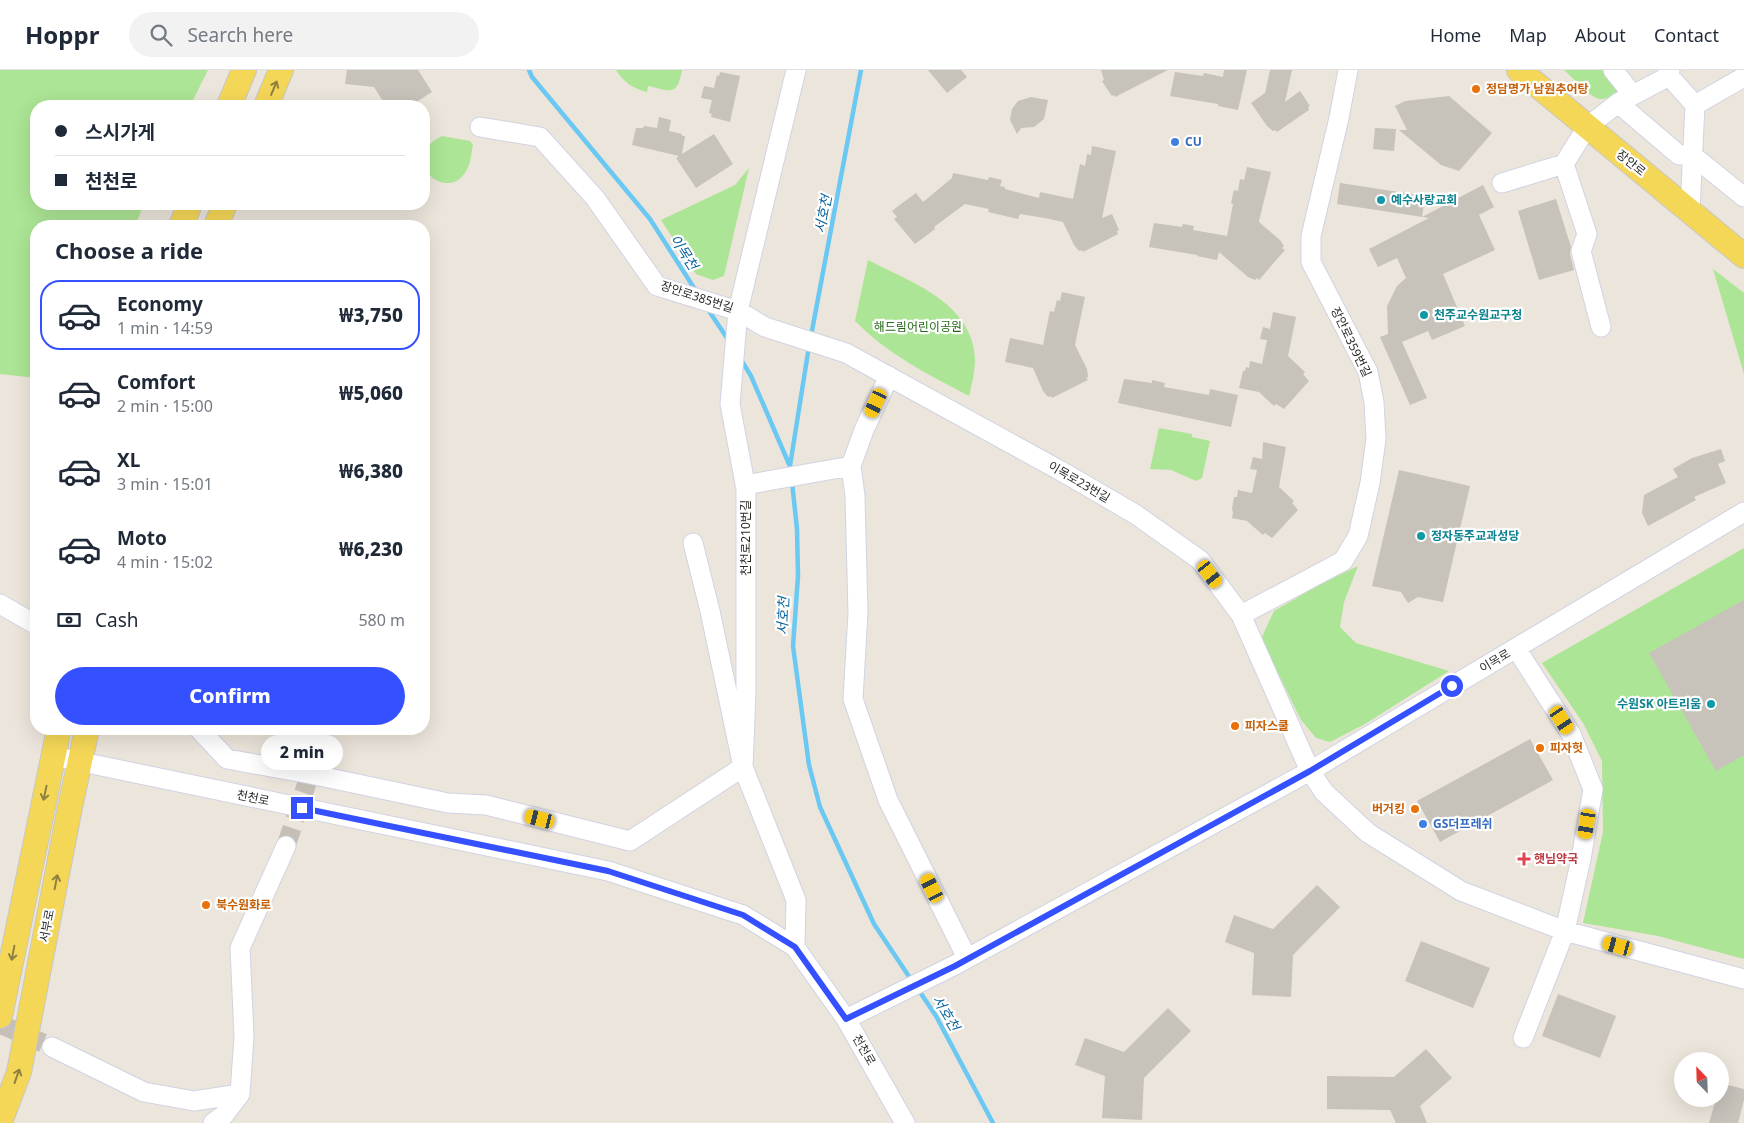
<!DOCTYPE html>
<meta charset="utf-8">
<style>
body{margin:0;font-family:"Noto Sans","Noto Sans KR",sans-serif;background:#f2f2f3;color:#1f2937;height:100vh;display:flex;flex-direction:column;font-size:19px;white-space:nowrap}
*{box-sizing:border-box;margin:0}
p{font-size:16px;color:#747a83}
.icon{flex:none;width:28px;height:28px;fill:none;stroke:currentColor;stroke-width:2;stroke-linecap:round;stroke-linejoin:round}
.map{position:relative;flex:1;overflow:hidden}
.details{position:absolute;left:30px;top:150px;width:400px;height:515px;display:flex;flex-direction:column;background:#fff;border-radius:20px;box-shadow:0 5px 20px #0002}
.details>*{flex:none}
.guide{position:absolute;left:30px;top:30px;width:400px;height:110px;border-radius:20px;box-shadow:0 5px 20px #0002;display:grid;align-content:center;height:110px;padding:0 25px;background:#fff}
.needle{width:32px;rotate:337deg}
.fabs{position:absolute;left:1674px;top:982px;display:grid;gap:10px}
.fabs a{display:grid;place-items:center;width:55px;height:55px;border-radius:50%;background:#fff;box-shadow:0 5px 20px #0002;font-size:25px}
.end{position:absolute;width:22px;height:22px;margin:-11px;border:6px solid #3551ff;background:#fff;box-shadow:0 0 0 2px #fff}
.from{border-radius:50%}
.bubble{position:absolute;height:35px;border-radius:18px;background:#fff;box-shadow:0 5px 20px #0002;font-size:16px;font-weight:800;line-height:35px;text-align:center}
.car{position:absolute;width:15px;height:30px;margin:-15px -8px;border-radius:6px;box-shadow:0 0 4px 1px #0007;background:linear-gradient(#f5c518 24%,#345 0 40%,#f5c518 0 76%,#345 0 86%,#f5c518 0)}
.guide b{display:flex;align-items:center;gap:18px;height:48px;font-size:19px}
.guide b+b{border-top:1px solid #e0e1e3}
.guide i{width:12px;height:12px;background:#1f2937}
ul{padding:0;list-style:none}
li{display:flex;align-items:center;gap:15px;height:70px;margin:0 10px 8px;padding:0 15px;border:2px solid transparent;border-radius:20px}
li div{flex:1}
li b{display:block;font-size:19px}
li em{font-style:normal;font-weight:800}
li.selected{border-color:#3551ff}
li>.icon{width:45px;height:45px;stroke-width:1.5}
h2{padding:0 25px;font-size:22px;line-height:60px}
.pay{display:flex;align-items:center;gap:12px;height:55px;padding:0 25px;font-size:19px}
.pay p{margin-inline-start:auto}
.button{display:flex;gap:10px;margin-top:auto;padding:10px 25px}
.button a{flex:1;height:58px;border-radius:30px;background:#3551ff;color:#fff;font-size:20px;font-weight:800;line-height:58px;text-align:center}
header{display:flex;align-items:center;gap:30px;box-sizing:border-box;height:70px;padding:0 25px;background:#fff;border-bottom:1px solid #e0e1e3}
header strong{font-size:24px}
nav{display:flex;gap:28px;margin-inline-start:auto;font-size:18px}
.search{width:350px;height:45px;background:#f2f2f3;display:flex;align-items:center;gap:12px;box-sizing:border-box;padding:0 18px;border-radius:28px;color:#747a83;font-size:19px}
.map>svg:first-child{display:block}
.green{fill:#ace595}
.lines{fill:none;stroke-linecap:round;stroke-linejoin:round}
.stream{stroke:#6ac8f2;stroke-width:4.5}
.building{fill:#c7c2ba}
.minor-tunnel{stroke:#c5bfb7;stroke-width:19;stroke-dasharray:19 9;stroke-linecap:butt}
.minor-casing{stroke:#d0d3e3;stroke-width:21}
.major-casing{stroke:#c7c7c7;stroke-width:26}
.minor{stroke:#fff;stroke-width:19}
.major{stroke:#f5d757;stroke-width:24}
.oneway{stroke:#8f8040}
.route{stroke:#3551ff;stroke-width:6}
.food-dot{fill:#e8710a;stroke:#fff;stroke-width:2}
.shop-dot{fill:#3f7fe0;stroke:#fff;stroke-width:2}
.culture-dot{fill:#0f9aa8;stroke:#fff;stroke-width:2}
.health-dot{fill:#e0444e;stroke:#fff;stroke-width:2}
.labels{text-anchor:middle;stroke-width:4.5;stroke-linejoin:round;paint-order:stroke}
.food-label{font-size:12px;font-weight:bold;fill:#c56008;stroke:#fff;text-anchor:start}
.shop-label{font-size:12px;font-weight:bold;fill:#366cbe;stroke:#fff;text-anchor:start}
.street-label{font-size:12px;fill:#292929;stroke:#fff}
.culture-label{font-size:12px;font-weight:bold;fill:#0d838f;stroke:#fff;text-anchor:start}
.park-label{font-size:12px;fill:#256817;stroke:#fff}
.health-label{font-size:12px;font-weight:bold;fill:#be3a42;stroke:#fff;text-anchor:start}
.water-label{font-size:14px;font-style:italic;fill:#09649e;stroke:#fff}
</style>
<header>
<strong>Hoppr</strong>
<div class="search"><svg class="icon" aria-label="search" viewBox="0 0 24 24"><circle cx="10" cy="10" r="6"/><path d="M15 15l6 6"/></svg>Search here</div>
<nav><a>Home</a><a>Map</a><a>About</a><a>Contact</a></nav>
</header>
<div class="map">
<svg width="1744" height="1053" viewBox="0 0 1744 1053">
<rect width="100%" height="100%" fill="#ece5db"/>
<!-- green -->
<path class="green" d="M0 0H208L190 36H36V134H144L135 156H36V308L0 304Z
M616 0H682C677 27 671 21 648 16L647 22C633 18 624 13 616 0Z
M1564 0H1607L1619 21C1614 24 1607 30 1601 29 1591 29 1572 7 1564 0Z
M442 66 470 71 473 75C471 83 471 94 466 101 447 135 395 89 442 66Z
M749 98 724 206 713 210 696 204 661 150 735 115Z
M868 190C910 212 972 232 975 288 975 301 972 314 969 326 926 303 890 286 855 251Z
M1713 199 1744 223V304Z
M1159 358 1192 364V367L1210 371 1202 408 1196 411 1171 400 1150 399Z
M1744 478V889L1658 866 1583 853 1603 762 1602 691 1583 653 1542 593Z
M1358 496 1344 532 1340 557 1356 573 1449 601 1365 654 1330 672 1316 668 1301 650 1261 569 1274 541 1321 514Z"/>
<g class="lines">
<!-- stream -->
<path class="stream" d="M529 0 532 7 650 149 696 221
M707 238 729 271
M811 266 861 0
M740 288 751 306 789 394
M791 402 790 396 809 276
M792 412 797 459 798 506 793 576 809 695 820 737 874 854 912 911
M918 919 936 946 993 1053"/>
</g>
<!-- building -->
<path class="building" d="M347 0H418L432 22 410 36H386L374 17 345 14Z
M928 0H961L967 7 947 23Z
M1101 0H1168L1115 27 1114 25 1112 26 1109 22 1102 11 1104 10Z
M1224 0H1247L1238 40 1218 36V34L1170 26 1175 2 1203 6 1204 3 1223 7Z
M1270 0H1292L1285 32 1300 21 1310 36 1308 37 1309 40 1277 62 1275 60 1273 61 1267 56 1251 33 1265 23Z
M720 2 740 6 730 52 711 47 712 44 709 43 712 30 701 28 704 16 714 18 717 5 719 6Z
M1449 26 1492 63 1459 101 1441 95 1399 60H1407L1395 36 1405 31Z
M1031 27 1048 30 1044 49 1034 57 1021 58 1017 64 1010 50 1012 39 1018 31Z
M659 47 671 50 669 61 682 64V66H685L682 84 714 64 733 94 696 118 676 88 679 86 632 75 636 58H643L644 56 657 58Z
M1375 58 1396 59 1394 81 1373 79Z
M1092 76 1116 81 1102 148 1112 144 1119 160 1117 161 1118 164 1083 182 1082 180 1079 181 1074 175 1063 152 1045 148 1020 144 1018 149 988 142 989 139 965 134 934 157 935 159 915 174 894 149 897 147 892 141 901 134 916 123 923 132 952 108 953 103 988 110 989 107 1002 110 1000 116 1005 117V119L1039 128 1040 122 1073 129 1080 94 1085 96 1087 84 1091 85Z
M1247 97 1271 102 1259 151 1260 153 1280 170 1284 176 1282 178 1285 180 1259 210 1257 208 1255 210 1248 207 1219 182 1217 190 1197 186V185L1149 177 1154 153 1182 157 1183 154 1194 156 1193 160 1227 166 1233 134 1231 133 1234 120 1238 121 1240 109 1244 110Z
M1340 113 1425 126 1422 147 1483 115 1494 137 1479 145 1495 180 1443 204 1465 256 1432 270 1428 261 1402 272 1427 328 1410 335 1380 267 1388 264 1387 236 1397 216 1406 208 1397 188 1378 197 1369 179 1429 148 1337 134Z
M1556 129 1571 177 1570 184 1574 200 1539 210 1518 141Z
M1062 222 1085 227 1075 275 1087 299 1088 307 1086 308 1088 310 1052 328 1051 326 1048 327 1043 321 1033 298 1005 292 1010 268 1043 275 1050 241 1054 242 1057 230 1060 231Z
M1273 242 1296 247 1288 286 1305 302 1303 304 1309 311 1284 339 1276 334 1274 336 1259 322 1239 318 1243 301H1245L1246 297 1249 298 1250 291 1262 294 1267 270 1260 269 1263 257 1270 259Z
M1124 309 1152 313V310L1165 313 1164 317 1209 325 1210 319 1238 325 1231 357 1118 333Z
M1263 372 1286 377 1279 417 1294 431 1292 433 1298 440 1272 468 1265 463 1263 465 1247 451 1232 448 1233 443 1232 439 1234 427H1237L1238 420 1252 423 1257 400 1250 399 1253 387 1262 389Z
M1721 379 1725 391 1718 394 1726 413 1694 427 1696 430 1648 456 1642 443 1644 425 1678 407 1673 399 1692 388Z
M1399 400 1470 416 1443 532 1418 527 1408 533 1401 522 1372 516Z
M1744 530V685L1716 701 1649 583Z
M1530 669 1553 710 1440 772 1417 731Z
M1317 815 1340 837 1293 885 1291 927 1252 925 1254 883 1225 872 1234 845 1273 859Z
M1421 871 1490 898 1473 938 1405 911Z
M1558 924 1616 946 1600 988 1542 966Z
M1168 938 1191 961 1144 1008 1142 1050 1102 1048 1105 1006 1075 995 1085 968 1124 982Z
M1426 979 1452 1008 1420 1036 1427 1053H1396L1390 1040 1327 1039V1006L1394 1007Z
M1720 1013 1744 1019V1030L1738 1053H1709L1716 1029H1720Z"/>
<g class="lines">
<!-- minor-tunnel -->
<path class="minor-tunnel" d="M286 776 310 704
M0 954 52 977"/>
<!-- minor casing -->
<g class="minor-casing">
<path id="minor" d="M1613 0 1633 25
M1669 6 1695 35 1690 141
M1618 33 1679 85H1692L1744 127
M1695 35 1744 7
M480 57 540 67 595 128 657 216 738 241 765 257 846 283 1061 401 1135 444 1200 490 1241 545 1310 701 1324 722 1368 763 1461 821 1565 861 1744 909
M1502 113 1564 94
M1601 257 1581 181 1587 164 1564 94 1587 57 1618 33 1669 6 1670 0
M851 396 855 426 858 543 853 629 888 730 967 888
M745 415 851 396 864 360 889 306
M0 534 33 553
M1241 545 1343 491 1358 466 1370 413 1376 369 1374 332 1368 302 1311 192V166L1339 48 1348 0
M1516 578 1571 664 1593 719 1581 789 1565 861 1523 968
M199 659 227 689 310 704 448 733 486 735 630 771 743 697 710 541 693 473
M53 686 608 801 743 845 795 877 846 949 905 1053
M310 704 316 659
M795 877 796 830 743 697 746 622V419L730 334 738 241 796 0
M846 949 955 895 1310 701 1744 442
M52 977 144 1022 194 1031 240 1024
M213 1053 224 1045 240 1024 244 966 240 878 286 776"/>
</g>
<!-- major casing -->
<g class="major-casing">
<path id="major" d="M1519 0 1744 186
M229 36 244 0
M266 36 281 0
M181 156 190 134
M216 156 225 134
M0 946 59 659
M0 1052 19 1002 70 737 87 659"/>
</g>
<!-- minor -->
<use href="#minor" class="minor"/>
<!-- major -->
<use href="#major" class="major"/>
</g>
<!-- one-way arrows -->
<defs><path id="oneway-shaft" d="M-6 0H5M1.5-3L5.5 0L1.5 3" fill="none" stroke-width="1.6" stroke-linecap="round" stroke-linejoin="round" transform="scale(1.25)"/></defs>
<g class="oneway">
<use href="#oneway-shaft" transform="translate(274 18) rotate(-67)"/>
<use href="#oneway-shaft" transform="translate(45 723) rotate(102)"/>
<use href="#oneway-shaft" transform="translate(56 812) rotate(-79)"/>
<use href="#oneway-shaft" transform="translate(13 883) rotate(101)"/>
<use href="#oneway-shaft" transform="translate(17 1006) rotate(-71)"/>
</g>
<g class="lines">
<!-- route -->
<path class="route" d="M302 738 608 801 743 845 795 877 846 949 955 896 1310 701 1452 616"/>
</g>
<!-- markers -->
<g class="food-dot">
<circle cx="1476" cy="19" r="5"/>
<circle cx="1235" cy="656" r="5"/>
<circle cx="1540" cy="678" r="5"/>
<circle cx="1415" cy="739" r="5"/>
<circle cx="206" cy="835" r="5"/>
</g>
<g class="shop-dot">
<circle cx="1175" cy="72" r="5"/>
<circle cx="1423" cy="754" r="5"/>
</g>
<g class="culture-dot">
<circle cx="1381" cy="130" r="5"/>
<circle cx="1424" cy="245" r="5"/>
<circle cx="1421" cy="466" r="5"/>
<circle cx="1711" cy="634" r="5"/>
</g>
<path class="health-dot" d="M1521.5 781.5h5v5h5v5h-5v5h-5v-5h-5v-5h5z"/>
<g class="labels">
<!-- food labels -->
<g class="food-label">
<text x="1486" y="23">정담명가 남원추어탕</text>
<text x="1245" y="660">피자스쿨</text>
<text x="1550" y="682">피자헛</text>
<text x="1405" y="743" text-anchor="end">버거킹</text>
<text x="216" y="839">북수원화로</text>
</g>
<!-- shop labels -->
<g class="shop-label">
<text x="1185" y="76">CU</text>
<text x="1433" y="758">GS더프레쉬</text>
</g>
<!-- street labels -->
<g class="street-label">
<text transform="translate(1631 93) rotate(39)" y="4">장안로</text>
<text transform="translate(697 227) rotate(18)" y="4">장안로385번길</text>
<text transform="translate(1351 272) rotate(64)" y="4">장안로359번길</text>
<text transform="translate(1079 412) rotate(30)" y="4">이목로23번길</text>
<text transform="translate(746 468) rotate(-90)" y="4">천천로210번길</text>
<text transform="translate(1495 591) rotate(-31)" y="4">이목로</text>
<text transform="translate(253 728) rotate(12)" y="4">천천로</text>
<text transform="translate(47 856) rotate(-79)" y="4">서부로</text>
<text transform="translate(864 980) rotate(60)" y="4">천천로</text>
</g>
<!-- culture labels -->
<g class="culture-label">
<text x="1391" y="134">예수사랑교회</text>
<text x="1434" y="249">천주교수원교구청</text>
<text x="1431" y="470">정자동주교과성당</text>
<text x="1701" y="638" text-anchor="end">수원SK 아트리움</text>
</g>
<!-- park labels -->
<g class="park-label">
<text x="918" y="261">해드림어린이공원</text>
</g>
<!-- health labels -->
<g class="health-label">
<text x="1534" y="793">햇님약국</text>
</g>
<!-- water labels -->
<g class="water-label">
<text transform="translate(823 144) rotate(-79)" y="5">서호천</text>
<text transform="translate(684 182) rotate(57)" y="5">이목천</text>
<text transform="translate(783 546) rotate(-88)" y="5">서호천</text>
<text transform="translate(946 943) rotate(59)" y="5">서호천</text>
</g>
</g>
</svg>
<div class="fabs">
<a><svg class="needle" viewBox="-14 -14 28 28"><path d="M0-13l5 13h-10z" fill="#e53935"/><path d="M0 13l5-13h-10z" fill="#747a83"/></svg></a>
</div>
<i class="end from" style="left:1452px;top:616px"></i>
<i class="end" style="left:302px;top:738px"></i>
<div class="bubble" style="left:261px;top:665px;width:82px">2 min</div>
<i class="car" style="left:876px;top:333px;rotate:205deg"></i>
<i class="car" style="left:1210px;top:504px;rotate:143deg"></i>
<i class="car" style="left:1562px;top:650px;rotate:147deg"></i>
<i class="car" style="left:540px;top:749px;rotate:284deg"></i>
<i class="car" style="left:1587px;top:754px;rotate:189deg"></i>
<i class="car" style="left:932px;top:818px;rotate:333deg"></i>
<i class="car" style="left:1618px;top:876px;rotate:285deg"></i>
<div class="guide">
<b><i class="from"></i>스시가게</b>
<b><i></i>천천로</b>
</div>
<section class="details">
<h2>Choose a ride</h2>
<ul>
<li class="selected"><svg class="icon" aria-label="car" viewBox="0 0 24 24"><path d="M5 17H2v-5l4-1 3-4h7l3 4 3 1v5h-3M9 17h6M6 11h13"/><circle cx="7" cy="17" r="2"/><circle cx="17" cy="17" r="2"/></svg><div><b>Economy</b><p>1 min · 14:59</p></div><em>₩3,750</em></li>
<li><svg class="icon" aria-label="car" viewBox="0 0 24 24"><path d="M5 17H2v-5l4-1 3-4h7l3 4 3 1v5h-3M9 17h6M6 11h13"/><circle cx="7" cy="17" r="2"/><circle cx="17" cy="17" r="2"/></svg><div><b>Comfort</b><p>2 min · 15:00</p></div><em>₩5,060</em></li>
<li><svg class="icon" aria-label="car" viewBox="0 0 24 24"><path d="M5 17H2v-5l4-1 3-4h7l3 4 3 1v5h-3M9 17h6M6 11h13"/><circle cx="7" cy="17" r="2"/><circle cx="17" cy="17" r="2"/></svg><div><b>XL</b><p>3 min · 15:01</p></div><em>₩6,380</em></li>
<li><svg class="icon" aria-label="car" viewBox="0 0 24 24"><path d="M5 17H2v-5l4-1 3-4h7l3 4 3 1v5h-3M9 17h6M6 11h13"/><circle cx="7" cy="17" r="2"/><circle cx="17" cy="17" r="2"/></svg><div><b>Moto</b><p>4 min · 15:02</p></div><em>₩6,230</em></li>
</ul>
<div class="pay"><svg class="icon" aria-label="cash" viewBox="0 0 24 24"><path d="M3 7h18v10H3z"/><circle cx="12" cy="12" r="2"/></svg>Cash<p>580 m</p></div>
<div class="button"><a>Confirm</a></div>
</section>
</div>
